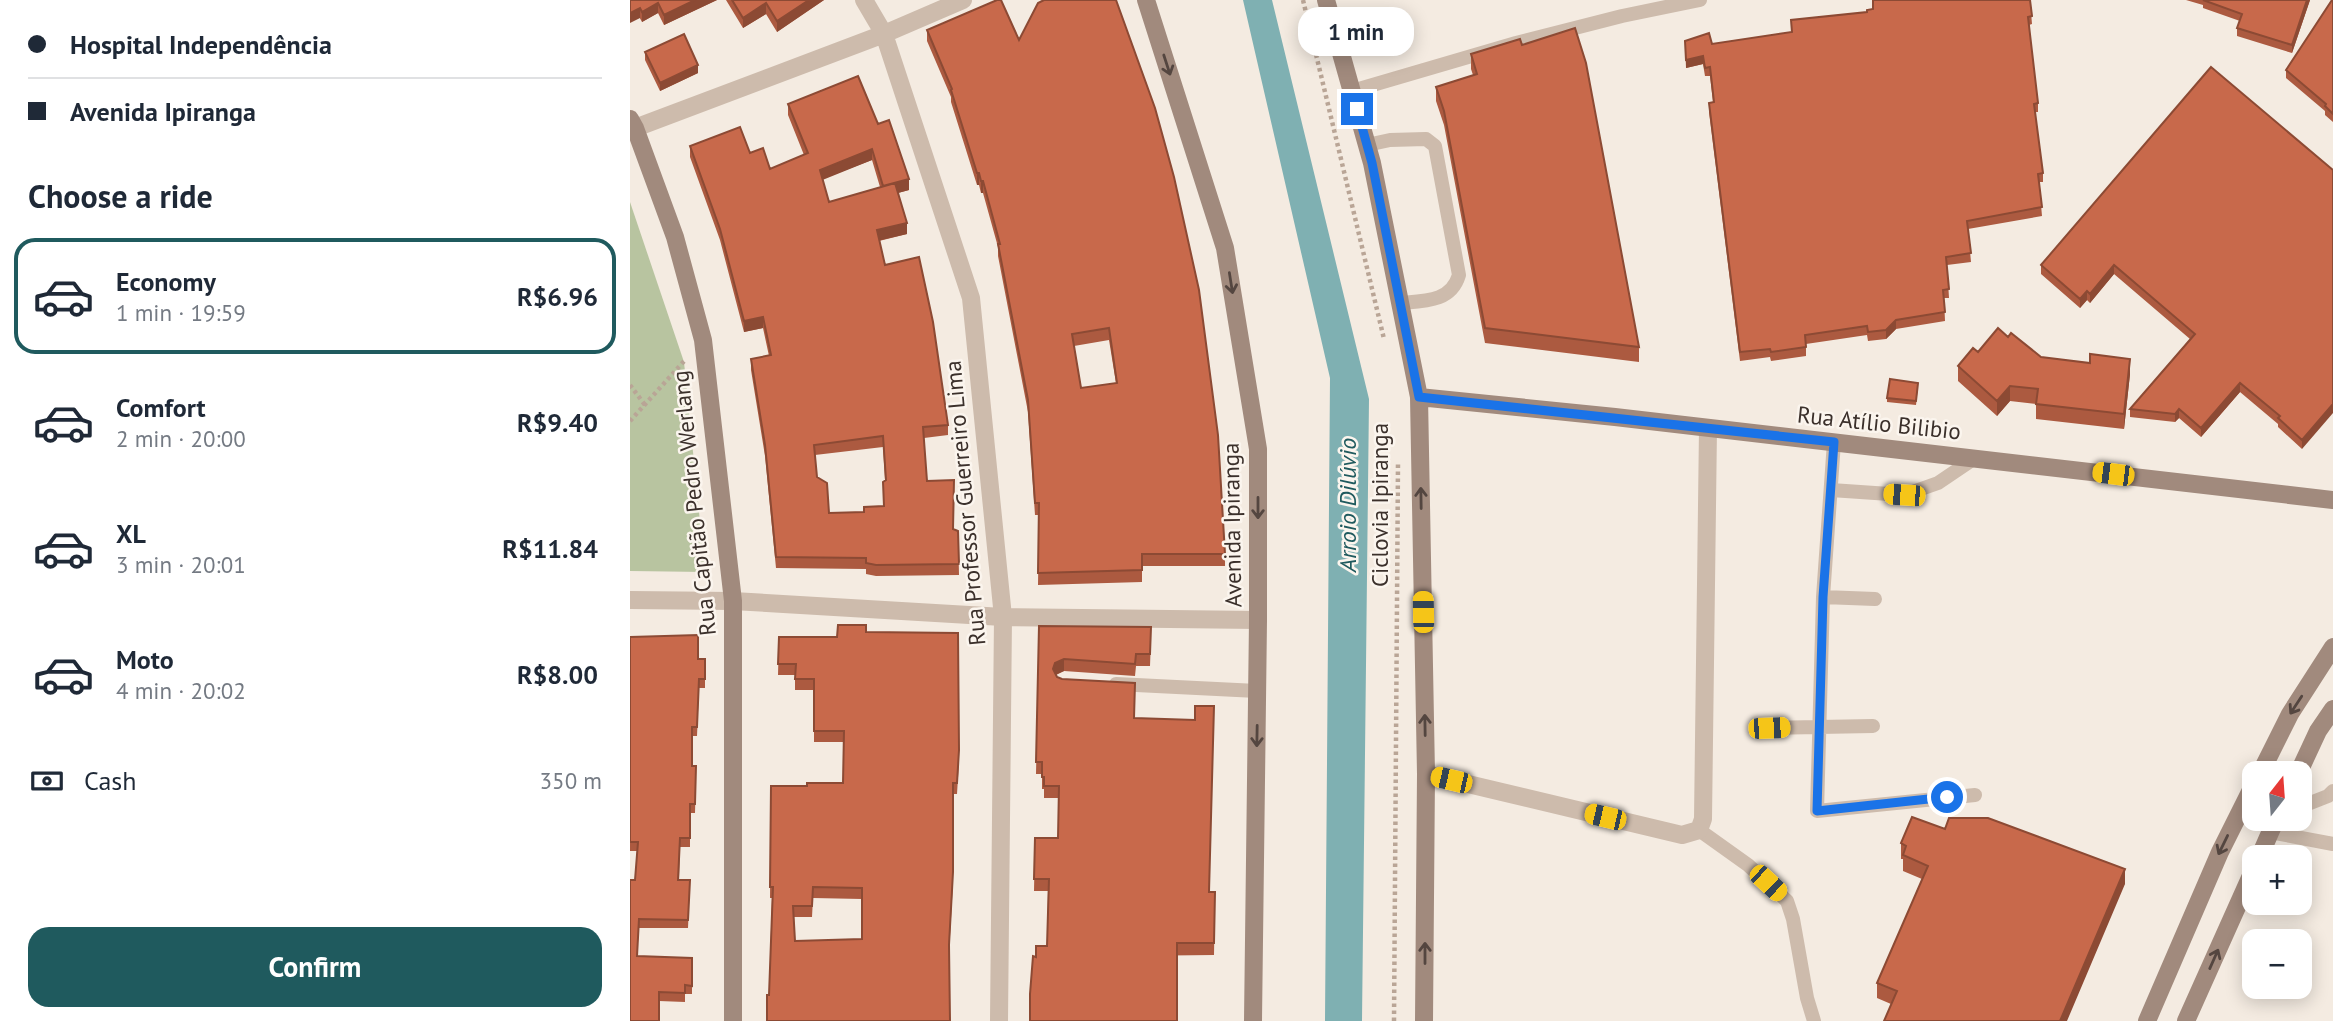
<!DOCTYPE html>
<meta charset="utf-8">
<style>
body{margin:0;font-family:"PT Sans",sans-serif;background:#f6f6f7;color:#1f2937;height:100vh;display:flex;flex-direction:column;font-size:26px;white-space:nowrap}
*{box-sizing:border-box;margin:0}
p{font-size:23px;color:#747a83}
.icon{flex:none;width:38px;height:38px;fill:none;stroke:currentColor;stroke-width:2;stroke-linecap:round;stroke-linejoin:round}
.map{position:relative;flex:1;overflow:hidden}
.sheet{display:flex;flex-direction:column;background:#fff;width:630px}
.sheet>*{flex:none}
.top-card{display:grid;align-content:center;height:154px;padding:0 28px;background:#fff}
.needle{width:46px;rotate:17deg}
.tools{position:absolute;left:1612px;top:761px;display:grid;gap:14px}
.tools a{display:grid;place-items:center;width:70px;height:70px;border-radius:14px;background:#fff;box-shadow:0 4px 18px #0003;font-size:35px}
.end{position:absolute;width:32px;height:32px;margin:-16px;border:9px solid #1a73e8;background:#fff;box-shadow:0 0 0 4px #fff}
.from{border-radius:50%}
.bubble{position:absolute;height:49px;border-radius:21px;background:#fff;box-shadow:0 4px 18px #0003;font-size:23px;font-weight:600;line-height:49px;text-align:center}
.car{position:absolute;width:21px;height:42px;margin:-21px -10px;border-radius:9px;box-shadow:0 0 5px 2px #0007;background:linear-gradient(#f5c518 24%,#345 0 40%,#f5c518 0 76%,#345 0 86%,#f5c518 0)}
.top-card b{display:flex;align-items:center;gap:24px;height:66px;font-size:26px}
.top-card b+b{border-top:2px solid #e0e1e3}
.top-card i{width:18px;height:18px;background:#1f2937}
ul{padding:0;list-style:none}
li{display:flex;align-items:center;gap:21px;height:116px;margin:0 14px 10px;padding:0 14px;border:4px solid transparent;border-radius:21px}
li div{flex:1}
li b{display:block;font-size:26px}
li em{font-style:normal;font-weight:600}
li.on{border-color:#1f5a5e}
li>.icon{width:63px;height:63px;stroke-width:1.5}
h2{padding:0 28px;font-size:32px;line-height:84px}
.pay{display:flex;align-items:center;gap:18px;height:77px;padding:0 28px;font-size:26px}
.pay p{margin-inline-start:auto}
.button{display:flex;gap:14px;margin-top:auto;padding:14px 28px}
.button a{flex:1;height:80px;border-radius:21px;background:#1f5a5e;color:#fff;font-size:28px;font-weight:600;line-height:80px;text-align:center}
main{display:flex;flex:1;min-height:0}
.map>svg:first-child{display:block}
.green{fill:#b8c4a0}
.water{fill:#7fb0b2}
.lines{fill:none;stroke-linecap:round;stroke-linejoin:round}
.path{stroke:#b9a596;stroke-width:4.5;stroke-dasharray:3.5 3.5;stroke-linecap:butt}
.lane{stroke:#cdbbac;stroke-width:14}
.street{stroke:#cdbbac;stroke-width:18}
.secondary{stroke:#a18a7d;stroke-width:18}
.wall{fill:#ac5a40;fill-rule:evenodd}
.shaded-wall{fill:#8c4a34}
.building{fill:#c8694b;stroke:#8c4a34;stroke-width:2;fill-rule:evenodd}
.oneway{stroke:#544640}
.route{stroke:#1a73e8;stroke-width:9}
.labels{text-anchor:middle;stroke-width:5;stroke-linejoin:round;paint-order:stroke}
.street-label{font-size:23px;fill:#3b302b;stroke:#fbf5ee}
.water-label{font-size:24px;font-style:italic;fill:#1f5a5e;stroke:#fbf5ee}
</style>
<main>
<section class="sheet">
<div class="top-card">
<b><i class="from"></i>Hospital Independência</b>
<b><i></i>Avenida Ipiranga</b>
</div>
<h2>Choose a ride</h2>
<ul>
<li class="on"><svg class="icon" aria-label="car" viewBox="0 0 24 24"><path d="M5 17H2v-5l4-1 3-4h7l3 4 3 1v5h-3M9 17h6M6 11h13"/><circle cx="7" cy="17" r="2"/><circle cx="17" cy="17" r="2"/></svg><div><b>Economy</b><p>1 min · 19:59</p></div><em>R$6.96</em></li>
<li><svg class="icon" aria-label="car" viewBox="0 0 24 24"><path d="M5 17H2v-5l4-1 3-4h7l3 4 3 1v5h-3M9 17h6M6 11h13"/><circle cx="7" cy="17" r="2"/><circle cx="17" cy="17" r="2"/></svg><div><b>Comfort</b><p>2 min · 20:00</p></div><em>R$9.40</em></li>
<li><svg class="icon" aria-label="car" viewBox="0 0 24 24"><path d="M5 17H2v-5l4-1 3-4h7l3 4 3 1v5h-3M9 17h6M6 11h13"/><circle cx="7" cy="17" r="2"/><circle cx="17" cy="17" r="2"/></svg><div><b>XL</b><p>3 min · 20:01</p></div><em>R$11.84</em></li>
<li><svg class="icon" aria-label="car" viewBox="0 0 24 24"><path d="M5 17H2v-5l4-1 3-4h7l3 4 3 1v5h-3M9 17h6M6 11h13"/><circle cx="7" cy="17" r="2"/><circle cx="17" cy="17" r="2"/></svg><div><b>Moto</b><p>4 min · 20:02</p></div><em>R$8.00</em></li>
</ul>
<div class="pay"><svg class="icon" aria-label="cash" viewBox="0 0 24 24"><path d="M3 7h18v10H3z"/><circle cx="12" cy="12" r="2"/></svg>Cash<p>350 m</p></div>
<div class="button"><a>Confirm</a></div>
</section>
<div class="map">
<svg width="1703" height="1021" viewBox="0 0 1703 1021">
<rect width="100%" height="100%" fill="#f4ebe1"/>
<!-- green -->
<path class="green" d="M0 202 54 362 75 572 0 571Z"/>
<!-- water -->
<path class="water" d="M613 0H642L739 399 732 1021H695L700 378Z"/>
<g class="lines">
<!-- path -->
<path class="path" d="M673 0 754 339
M0 385 15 405
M0 421 56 359
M764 1021 768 462"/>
<!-- lane -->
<path class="lane" d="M722 91 886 43 992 16 1070 0
M737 145 760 140 796 139 805 146 829 275C821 302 795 301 770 303
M1204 442 1193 597 1187 811 1345 795
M1201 490 1274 495 1308 483 1345 458
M1193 597 1245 599
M486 684 627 691
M1139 728 1243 726
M1670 807 1698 796 1703 791
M1069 830 1118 865 1157 901 1163 919 1177 998 1184 1021
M1640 832 1703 844"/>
<!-- street -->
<path class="street" d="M234 0 254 34 341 298 373 617 369 1021
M5 128 254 34 333 0
M0 600 103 601 373 617 628 620
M796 774 1052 835 1069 830 1073 819 1078 428"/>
<!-- secondary -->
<path class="secondary" d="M516 0 595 248 628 449V620L623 1021
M696 0 742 163 789 397 796 774 794 1021
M0 119 5 128 45 237 73 340 103 601V1021
M789 397 985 417 1703 500
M1630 774 1660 714 1703 647
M1668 774 1688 731 1703 709
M1629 858 1646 819
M1517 1021 1590 852 1624 784
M1556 1021 1624 869"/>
</g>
<!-- wall -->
<path class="wall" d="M0 0H87L34 25 28 13 12 22Z
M96 0H194L147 32 136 14 113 28Z
M367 0 595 554V566H512V582L408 585 409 515H405L398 412 368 256V247L353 193H351L349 185H347L321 102V97L297 41V30ZM479 340 486 383 451 388 444 346Z
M1242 0H1400L1402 24 1399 25 1408 103V112H1405L1413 173V182H1409L1412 216 1338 229 1341 262 1317 265 1319 298H1314L1315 321 1266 329 1256 339 1238 341 1237 335 1176 344V356L1141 361 1140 357 1110 361 1079 112V103L1083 102 1080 76H1075L1073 64 1056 68 1055 41 1082 44 1161 32V20L1237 12 1243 9Z
M1556 0H1680L1662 53 1607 36V28L1610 21 1573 8V5Z
M1703 0V122L1695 115V111L1656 78V70Z
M15 52 68 73 30 91 15 60Z
M841 54 1009 347V362L855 343 814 125 806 101V87L843 75 841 69Z
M158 104 248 124 279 190 268 193 277 234 249 241 255 265 318 425V435L294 438 297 481 324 529 328 531 329 575 246 576 236 574V569L146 568 135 456 121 370V359L139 356 133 328 114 332 90 240 60 157V146L120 153 140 169 174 155 158 115ZM242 160 250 187 199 202 192 179ZM253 447 255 480 253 506 234 512 199 513 187 477 185 455Z
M1703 170 1672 449 1648 427V424L1610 392 1571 437 1549 418 1545 422 1500 417V409L1560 339 1484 274 1460 303 1457 300 1450 308 1411 274V265Z
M1348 352 1411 357 1500 374 1494 429 1406 419V404L1380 401 1367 416 1328 381V366Z
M1288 387 1286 405 1257 402V398Z
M409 626 521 639 520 666H506L505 676 434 671 426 675 427 677 504 718 579 892H585L584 955 406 957 417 946 418 891H404L405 838H428L429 798H414V789H412V774H406Z
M236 632 329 761 327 794H323V883L319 954 139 995 142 898H140L141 786H177L213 783V742H184V690H165V675H148L149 637H207ZM183 898 232 899V939L165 941 164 917H182Z
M0 637 68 659H75V688H69L67 736H62V766L66 775 65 813H60V847H50L49 880H60L58 928H9L7 956 62 958V994H55V1002L29 1001 0 1021 5 880 7 851H0Z
M1315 829 1495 884 1261 1004 1247 998V983L1292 879 1273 871V859H1271V843Z"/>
<!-- shaded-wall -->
<path class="shaded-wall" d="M65 0H87L34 25V15Z
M179 0H194L147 32V21Z
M1677 0H1680L1662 53V45Z
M28 3V13L12 22V12Z
M136 3V14L113 28V18Z
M10 8V18L0 23V13Z
M1073 56V64L1056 68V60Z
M68 65V73L30 91V83Z
M242 149V160L190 181V170Z
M347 173H349V185H347Z
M279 179V190L253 197V186Z
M351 181H353V193H351Z
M277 223V234L247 241V230Z
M1484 265V274L1460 303V294Z
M1457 291V300L1450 308V299Z
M133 317V328L114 332V321Z
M1266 320V329L1256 339V330Z
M1500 359V374L1494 429V414Z
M1610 383V392L1571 437V428Z
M1380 386V401L1367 416V401Z
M1703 404V413L1672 449V440Z
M1549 409V418L1545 422V414Z
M434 659V671L425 675 423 669 425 663Z
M1495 869V884L1437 1021H1430Z"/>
<!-- building -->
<path class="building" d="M0 0H65L34 15 28 3 12 12 10 8 0 13Z
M102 0H179L147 21 136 3 113 18Z
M367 0H371L389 40 408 3 414 0H486L525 108 544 177 569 290 588 435 595 554H512V570L408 573 409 503H405L398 400 368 244H370L353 181H351L349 173H347L321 90 322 89 297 30ZM479 328 487 383 451 388 442 334Z
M1243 0H1400L1402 16 1398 17 1408 103 1404 104 1413 173 1408 174 1412 207 1337 221 1341 253 1316 257 1319 289 1313 290 1315 312 1266 320 1256 330 1238 332 1237 326 1175 335 1176 347 1141 352 1140 349 1110 352 1079 103 1084 102 1080 67 1075 68 1073 56 1056 60 1055 41 1079 33 1082 44 1162 32 1161 20 1237 12V10L1243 9Z
M1573 0H1677L1662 45 1607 28 1612 14Z
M1702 0H1703V114L1695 106 1696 104 1656 70Z
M945 28 956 63 1009 347 855 328 814 111 806 87 847 74 841 54 890 39 892 45Z
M54 34 68 65 30 83 15 52Z
M1581 67 1703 170V404L1672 440 1648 418 1650 416 1610 383 1571 428 1549 409 1545 414 1500 409 1565 334 1484 265 1460 294 1457 291 1450 299 1411 265Z
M228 76 248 124 259 120 279 179 253 186 242 149 190 170 199 202 265 183 277 223 247 230 255 265 289 257 303 322 318 425 293 427 297 481 324 480 323 529 328 531 329 564 246 565 236 563V558L146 557 135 445 121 359 141 355 133 317 114 321 90 229 60 146 110 127 120 153 133 148 140 169 178 153 158 104ZM253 436 256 480 253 482 254 506 234 507V512L199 513 197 483 187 477 184 445Z
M1368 328 1378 337 1381 333 1411 357 1460 363V354L1500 359 1494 414 1406 404 1408 389 1380 386 1367 401 1328 366 1343 348 1348 352Z
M1260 379 1288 383 1286 401 1257 398Z
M208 625H236V632L328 633 329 750 327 783H323V872L319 945 320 1021H137V995H139L143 887H140L141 786H177V783H213L214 731H184V679H165L166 664H148L149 637H207ZM183 887 232 888V939L165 941 163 906H182Z
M409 626 521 627 520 654H506L505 664 434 659 425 663 423 669 427 677 432 679 505 683 504 718 565 720V706H584L579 892H585L584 943H547V1021H400V994L403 956 406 957V946H417L419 879H404L405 838H428L429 786H414V777H412V762H406Z
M68 635V659H75V679H69L67 727H62V766H66L65 804H60V838H50L48 880H60L58 920 9 919 7 956 62 958V986L55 985V993L29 992V1021H0V880H5L8 842H0V637Z
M1282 817 1315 829 1319 818H1358L1495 869 1430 1021H1254L1267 991 1247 983 1298 866 1273 855 1276 846 1271 843Z"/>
<!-- one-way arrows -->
<defs><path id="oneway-shaft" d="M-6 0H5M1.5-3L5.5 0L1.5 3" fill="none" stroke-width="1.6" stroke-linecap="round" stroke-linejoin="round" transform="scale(1.75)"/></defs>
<g class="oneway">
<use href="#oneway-shaft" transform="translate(537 65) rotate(72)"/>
<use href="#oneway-shaft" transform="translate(601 283) rotate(81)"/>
<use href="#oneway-shaft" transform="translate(791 498) rotate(-91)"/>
<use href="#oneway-shaft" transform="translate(628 508) rotate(90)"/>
<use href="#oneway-shaft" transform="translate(1666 705) rotate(123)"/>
<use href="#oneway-shaft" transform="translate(795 725) rotate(-91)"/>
<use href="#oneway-shaft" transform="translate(627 736) rotate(91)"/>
<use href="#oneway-shaft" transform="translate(1593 845) rotate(116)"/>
<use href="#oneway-shaft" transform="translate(795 953) rotate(-90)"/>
<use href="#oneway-shaft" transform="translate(1584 959) rotate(-66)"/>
</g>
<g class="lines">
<!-- route -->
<path class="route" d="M727 109 742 163 789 397 1204 442 1193 597 1187 811 1317 797"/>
</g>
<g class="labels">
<!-- street labels -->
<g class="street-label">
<text transform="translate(1249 423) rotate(6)" y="8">Rua Atílio Bilibio</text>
<text transform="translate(64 503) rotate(-96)" y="8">Rua Capitão Pedro Werlang</text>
<text transform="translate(335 503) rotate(-95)" y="8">Rua Professor Guerreiro Lima</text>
<text transform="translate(750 505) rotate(-90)" y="8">Ciclovia Ipiranga</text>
<text transform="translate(602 525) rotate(-91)" y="8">Avenida Ipiranga</text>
</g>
<!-- water labels -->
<g class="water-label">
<text transform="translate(718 505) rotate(-90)" y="8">Arroio Dilúvio</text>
</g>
</g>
</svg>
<div class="tools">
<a><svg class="needle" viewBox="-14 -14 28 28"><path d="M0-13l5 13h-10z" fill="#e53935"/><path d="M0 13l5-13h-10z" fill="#747a83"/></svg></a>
<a>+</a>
<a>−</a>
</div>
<i class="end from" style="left:1317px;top:797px"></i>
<i class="end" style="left:727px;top:109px"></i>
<div class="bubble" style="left:668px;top:7px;width:116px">1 min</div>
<i class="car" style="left:1483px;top:474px;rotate:277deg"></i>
<i class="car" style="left:1274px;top:495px;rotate:274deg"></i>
<i class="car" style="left:793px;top:612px;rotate:359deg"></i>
<i class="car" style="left:1139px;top:728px;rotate:88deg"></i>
<i class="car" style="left:821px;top:780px;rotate:283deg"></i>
<i class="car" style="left:975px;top:817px;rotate:283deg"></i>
<i class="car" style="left:1138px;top:883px;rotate:133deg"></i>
</div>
</main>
